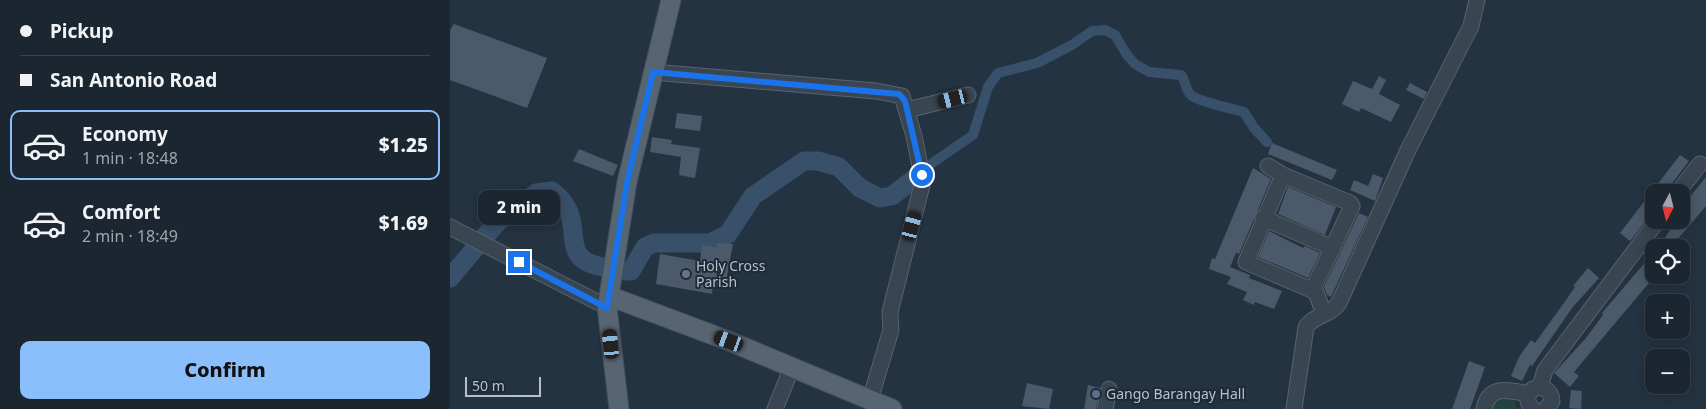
<!DOCTYPE html>
<meta charset="utf-8">
<style>
body{margin:0;font-family:"Noto Sans",sans-serif;background:#28323d;color:#f1f3f6;height:100vh;display:flex;flex-direction:column;font-size:19px;white-space:nowrap}
*{box-sizing:border-box;margin:0}
p{font-size:16px;color:#a0a5ab}
.icon{flex:none;width:28px;height:28px;fill:none;stroke:currentColor;stroke-width:2;stroke-linecap:round;stroke-linejoin:round}
.map{position:relative;flex:1;overflow:hidden}
.sheet{display:flex;flex-direction:column;background:#1b2631;width:450px}
.sheet>*{flex:none}
.hud{display:grid;align-content:center;height:110px;padding:0 20px;background:#1b2631}
.needle{width:32px;rotate:187deg}
.controls{position:absolute;left:1195px;top:184px;display:grid;gap:10px}
.controls a{display:grid;place-items:center;width:45px;height:45px;border-radius:10px;background:#1b2631;box-shadow:0 2px 12px #0003,0 0 0 1px #39434d;font-size:25px}
.scale{position:absolute;left:15px;bottom:12px;width:76px;box-sizing:border-box;padding-left:5px;border:2px solid #b5c0cb;border-top:0;font-size:14px;line-height:18px;white-space:nowrap;color:#b5c0cb;-webkit-text-stroke:4px #1e2a36;paint-order:stroke}
.end{position:absolute;width:22px;height:22px;margin:-11px;border:6px solid #1a73e8;background:#fff;box-shadow:0 0 0 2px #fff}
.from{border-radius:50%}
.bubble{position:absolute;height:35px;border-radius:10px;background:#1b2631;box-shadow:0 2px 12px #0003,0 0 0 1px #39434d;font-size:16px;font-weight:800;line-height:35px;text-align:center}
.car{position:absolute;width:15px;height:30px;margin:-15px -8px;border-radius:6px;box-shadow:0 0 4px 1px #0007;background:linear-gradient(#222 24%,#8ab4d8 0 40%,#222 0 76%,#8ab4d8 0 86%,#222 0)}
.hud b{display:flex;align-items:center;gap:18px;height:48px;font-size:19px}
.hud b+b{border-top:1px solid #39434d}
.hud i{width:12px;height:12px;background:#f1f3f6}
ul{padding:0;list-style:none}
li{display:flex;align-items:center;gap:15px;height:70px;margin:0 10px 8px;padding:0 10px;border:2px solid transparent;border-radius:10px}
li div{flex:1}
li b{display:block;font-size:19px}
li em{font-style:normal;font-weight:800}
li.on{border-color:#8abffc}
li>.icon{width:45px;height:45px;stroke-width:1.5}
.action{display:flex;gap:10px;margin-top:auto;padding:10px 20px}
.action a{flex:1;height:58px;border-radius:10px;background:#8abffc;color:#111;font-size:20px;font-weight:800;line-height:58px;text-align:center}
main{display:flex;flex:1;min-height:0}
.map>svg:first-child{display:block}
.green{fill:#264142}
.lines{fill:none;stroke-linecap:round;stroke-linejoin:round}
.canal{stroke:#385069;stroke-width:10}
.river{stroke:#385069;stroke-width:19}
.building{fill:#4a5a6a}
.minor-casing{stroke:#57636e;stroke-width:17}
.major-casing{stroke:#424e5a;stroke-width:21}
.minor{stroke:#394551;stroke-width:15}
.major{stroke:#576471;stroke-width:19}
.route{stroke:#1a73e8;stroke-width:6}
.worship-dot{fill:#6b7280;stroke:#1e2a36;stroke-width:2}
.service-dot{fill:#5c6f8a;stroke:#1e2a36;stroke-width:2}
.labels{text-anchor:middle;stroke-width:4;stroke-linejoin:round;paint-order:stroke}
.poi-label{font-size:14px;fill:#b5c0cb;stroke:#1e2a36;text-anchor:start}
</style>
<main>
<section class="sheet">
<div class="hud">
<b><i class="from"></i>Pickup</b>
<b><i></i>San Antonio Road</b>
</div>
<ul>
<li class="on"><svg class="icon" aria-label="car" viewBox="0 0 24 24"><path d="M5 17H2v-5l4-1 3-4h7l3 4 3 1v5h-3M9 17h6M6 11h13"/><circle cx="7" cy="17" r="2"/><circle cx="17" cy="17" r="2"/></svg><div><b>Economy</b><p>1 min · 18:48</p></div><em>$1.25</em></li>
<li><svg class="icon" aria-label="car" viewBox="0 0 24 24"><path d="M5 17H2v-5l4-1 3-4h7l3 4 3 1v5h-3M9 17h6M6 11h13"/><circle cx="7" cy="17" r="2"/><circle cx="17" cy="17" r="2"/></svg><div><b>Comfort</b><p>2 min · 18:49</p></div><em>$1.69</em></li>
</ul>
<div class="action"><a>Confirm</a></div>
</section>
<div class="map">
<svg width="1256" height="409" viewBox="0 0 1256 409">
<rect width="100%" height="100%" fill="#243341"/>
<!-- green -->
<path class="green" d="M1057 396 1064 398 1067 409H1039L1042 401Z"/>
<g class="lines">
<!-- canal -->
<path class="canal" d="M478 166 523 135 538 87 548 73 587 63 622 45 642 31 655 30 665 35 677 55 685 64 699 72 731 75C736 81 735 91 742 96 751 102 783 109 794 112L804 128 817 142"/>
<!-- river -->
<path class="river" d="M34 237 49 221 86 193 102 191C142 221 102 258 153 267
M173 271H181L195 247 204 243H260L278 234 303 196 354 161H368L389 167 410 188 430 198 442 196 465 178
M0 278 27 246"/>
</g>
<!-- building -->
<path class="building" d="M4 24 97 58 77 108 0 80V30Z
M929 76 936 80 929 94 950 105 941 122 911 108 909 112 892 104 903 81 922 89Z
M960 83 977 92 974 99 956 90Z
M227 113 252 116 250 131 225 128Z
M202 137 222 140 221 144 250 148 245 178 229 175 231 157 200 152Z
M822 143 887 170 882 180 818 154Z
M129 149 168 165 163 176 123 161Z
M1230 155 1239 161 1220 186 1219 192H1204V211L1180 241 1170 233Z
M803 168 821 179 789 254 786 253 780 267 800 275 799 278 832 291 824 309 805 302 804 305 793 300 797 292 777 284 781 277 759 269 762 258 765 259Z
M923 174 933 178 925 201 900 190 904 180 918 186Z
M1256 177V206L1220 248H1208L1227 220H1231V214L1237 207 1234 204Z
M838 187 886 207 875 235 828 214Z
M909 213 918 217 881 297 877 295 874 287Z
M819 231 853 248 855 246 870 253 858 278 808 257Z
M267 243 283 244 275 287 263 285 262 294 206 284 210 254 250 261 252 245 267 247Z
M1204 252V277L1124 372 1129 376 1120 387 1104 373 1136 338 1153 315 1152 313Z
M1138 268 1149 278 1122 308 1082 366 1080 365 1072 381 1061 376 1069 357 1081 340 1085 343 1116 300 1125 287 1123 286Z
M1019 361 1035 367 1020 409H1002Z
M577 383 603 389 599 409 572 406Z
M638 385 650 388 646 409H634Z
M1121 390 1132 391 1131 409 1119 408Z"/>
<g class="lines">
<!-- minor casing -->
<g class="minor-casing">
<path id="minor" d="M203 72 426 91 452 96 464 136 473 181 440 312 441 330 420 400
M457 110 518 95
M818 166 833 175
M1228 192 1250 164
M813 218 883 248
M0 227 157 307
M864 291 796 262 833 175 900 203 902 206 864 287 874 314
M1090 387 1095 370 1208 220
M325 409 342 367
M655 409 659 389
M844 409 856 327C864 315 881 315 889 303L958 150 1021 26 1027 0
M1034 409C1039 384 1059 390 1079 394
M1083 409C1076 403 1076 395 1083 389 1093 385 1101 390 1102 401L1096 409"/>
</g>
<!-- major casing -->
<g class="major-casing">
<path id="major" d="M159 296 279 341 442 409
M169 409 157 307 159 296 177 182 221 0"/>
</g>
<!-- minor -->
<use href="#minor" class="minor"/>
<!-- major -->
<use href="#major" class="major"/>
</g>
<g class="lines">
<!-- route -->
<path class="route" d="M69 262 157 308 177 182 203 72 449 94 455 101 472 175"/>
</g>
<!-- markers -->
<circle class="worship-dot" cx="236" cy="274" r="5"/>
<circle class="service-dot" cx="646" cy="394" r="5"/>
<g class="labels">
<!-- poi labels -->
<g class="poi-label">
<text x="246" y="271">Holy Cross<tspan x="246" dy="16">Parish</tspan></text>
<text x="656" y="399">Gango Barangay Hall</text>
</g>
</g>
</svg>
<div class="controls">
<a><svg class="needle" viewBox="-14 -14 28 28"><path d="M0-13l5 13h-10z" fill="#e53935"/><path d="M0 13l5-13h-10z" fill="#a0a5ab"/></svg></a>
<a><svg class="icon" aria-label="locate" viewBox="0 0 24 24"><circle cx="12" cy="12" r="6"/><path d="M12 2v4M12 18v4M2 12h4M18 12h4"/></svg></a>
<a>+</a>
<a>−</a>
</div>
<div class="scale">50 m</div>
<i class="end from" style="left:472px;top:175px"></i>
<i class="end" style="left:69px;top:262px"></i>
<div class="bubble" style="left:28px;top:190px;width:82px">2 min</div>
<i class="car" style="left:503px;top:99px;rotate:256deg"></i>
<i class="car" style="left:462px;top:226px;rotate:15deg"></i>
<i class="car" style="left:279px;top:341px;rotate:290deg"></i>
<i class="car" style="left:161px;top:344px;rotate:354deg"></i>
</div>
</main>
